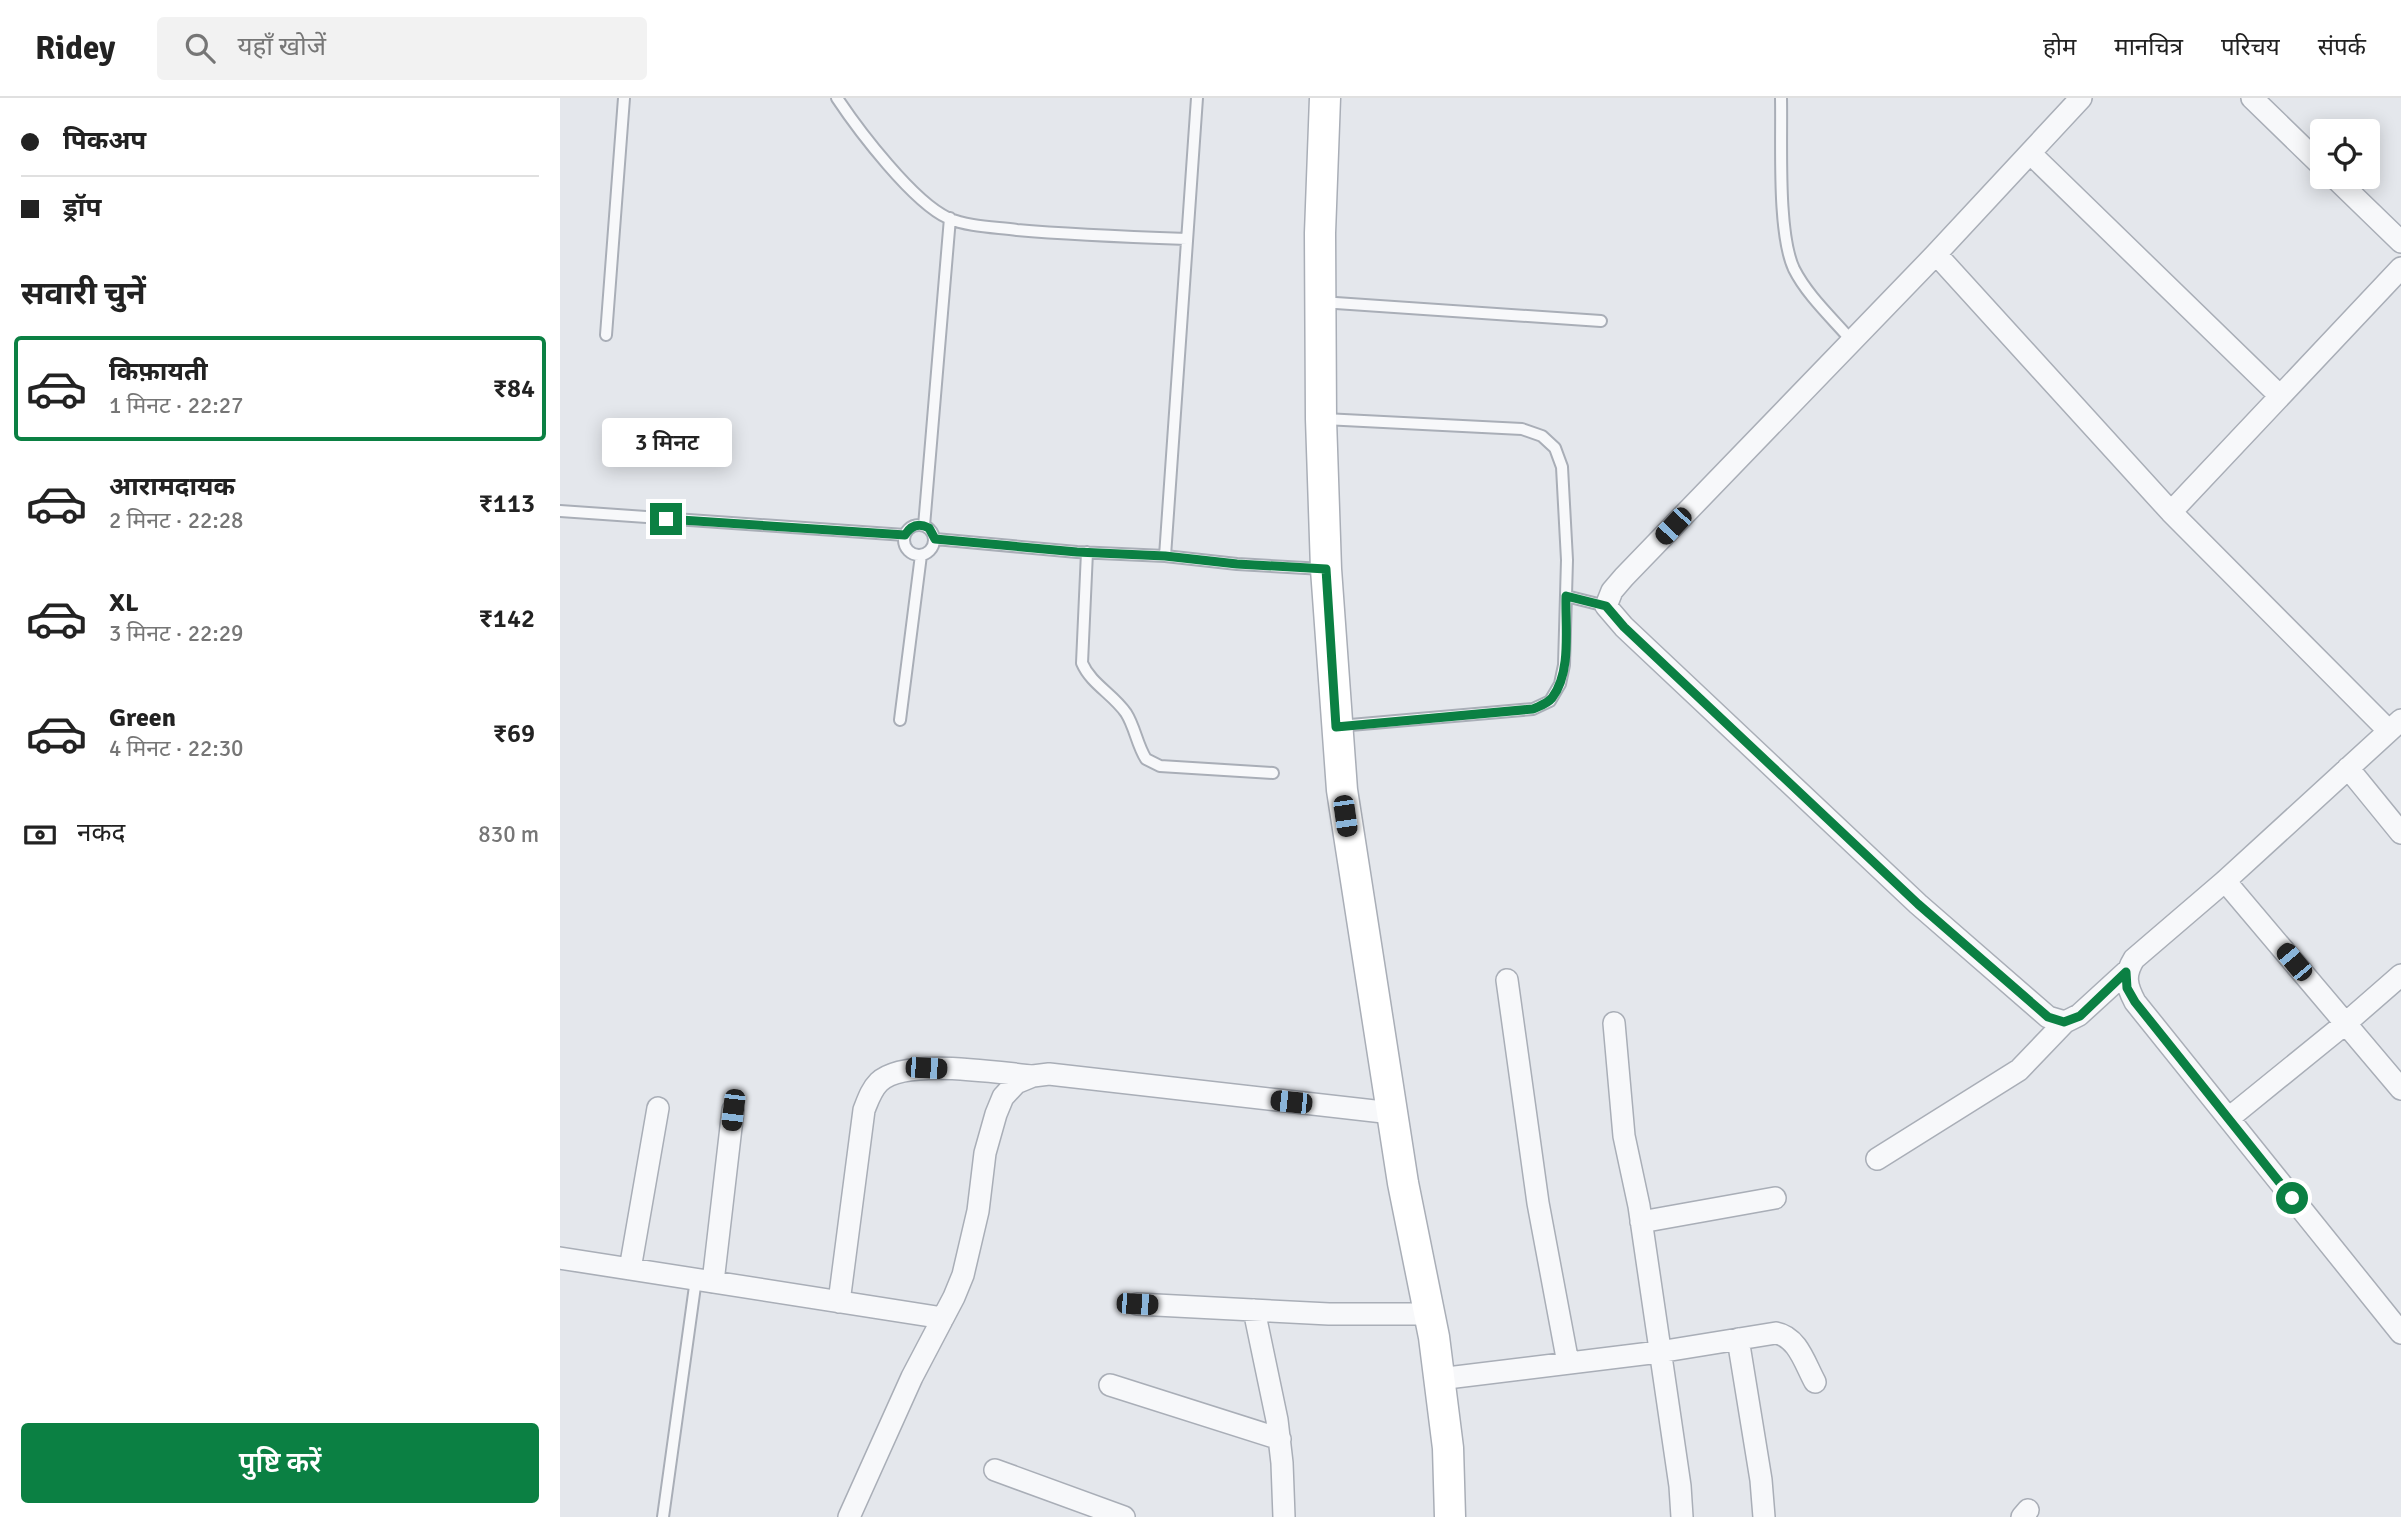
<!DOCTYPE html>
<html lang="hi">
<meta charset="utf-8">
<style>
body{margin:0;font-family:Signika,"Noto Sans Devanagari",sans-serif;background:#f2f2f2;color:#222;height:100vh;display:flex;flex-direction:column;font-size:26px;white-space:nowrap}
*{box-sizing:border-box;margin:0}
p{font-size:23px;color:#767676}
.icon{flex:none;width:38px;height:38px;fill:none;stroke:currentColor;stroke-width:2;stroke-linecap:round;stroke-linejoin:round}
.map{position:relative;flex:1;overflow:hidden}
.sheet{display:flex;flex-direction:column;background:#fff;width:560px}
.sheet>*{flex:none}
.top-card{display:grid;align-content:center;height:154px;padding:0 21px;background:#fff}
.fabs{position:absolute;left:1750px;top:21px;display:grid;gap:14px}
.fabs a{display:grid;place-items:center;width:70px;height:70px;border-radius:7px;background:#fff;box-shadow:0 4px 18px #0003;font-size:35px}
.end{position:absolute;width:32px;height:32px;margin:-16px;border:9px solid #0b8043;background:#fff;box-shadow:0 0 0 4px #fff}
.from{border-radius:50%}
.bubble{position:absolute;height:49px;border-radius:7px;background:#fff;box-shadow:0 4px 18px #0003;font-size:23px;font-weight:600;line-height:49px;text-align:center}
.car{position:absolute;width:21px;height:42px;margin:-21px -10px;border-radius:9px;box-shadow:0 0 5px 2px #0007;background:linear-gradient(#222 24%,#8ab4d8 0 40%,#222 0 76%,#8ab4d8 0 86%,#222 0)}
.top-card b{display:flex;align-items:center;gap:24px;height:66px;font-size:26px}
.top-card b+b{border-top:2px solid #e0e0e0}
.top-card i{width:18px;height:18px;background:#222}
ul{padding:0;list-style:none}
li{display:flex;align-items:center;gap:21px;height:105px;margin:0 14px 10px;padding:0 7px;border:4px solid transparent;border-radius:7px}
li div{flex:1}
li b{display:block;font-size:26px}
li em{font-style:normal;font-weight:600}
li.current{border-color:#0b8043}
li>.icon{width:63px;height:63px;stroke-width:1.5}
h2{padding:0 21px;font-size:32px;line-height:84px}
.pay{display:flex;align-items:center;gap:18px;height:77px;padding:0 21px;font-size:26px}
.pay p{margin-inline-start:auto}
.button{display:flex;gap:14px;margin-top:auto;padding:14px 21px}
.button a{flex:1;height:80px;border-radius:7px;background:#0b8043;color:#fff;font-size:28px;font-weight:600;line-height:80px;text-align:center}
header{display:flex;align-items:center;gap:42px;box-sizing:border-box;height:98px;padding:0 35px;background:#fff;border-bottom:2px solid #e0e0e0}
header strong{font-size:33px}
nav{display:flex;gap:38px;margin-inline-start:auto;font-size:24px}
.search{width:490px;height:63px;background:#f2f2f2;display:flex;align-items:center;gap:18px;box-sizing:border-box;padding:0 24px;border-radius:7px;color:#767676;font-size:26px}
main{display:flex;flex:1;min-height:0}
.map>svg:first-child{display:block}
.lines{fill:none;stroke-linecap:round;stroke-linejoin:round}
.lane-casing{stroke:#a9aeb7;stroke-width:14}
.street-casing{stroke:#a9aeb7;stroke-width:24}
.secondary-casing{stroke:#a9aeb7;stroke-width:33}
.lane{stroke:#f7f8fa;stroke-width:10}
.street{stroke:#f7f8fa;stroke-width:21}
.secondary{stroke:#fff;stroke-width:30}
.route{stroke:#0b8043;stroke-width:9}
</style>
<header>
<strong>Ridey</strong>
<div class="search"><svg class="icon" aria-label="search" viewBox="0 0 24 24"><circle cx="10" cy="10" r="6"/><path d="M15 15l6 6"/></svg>यहाँ खोजें</div>
<nav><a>होम</a><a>मानचित्र</a><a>परिचय</a><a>संपर्क</a></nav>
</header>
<main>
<section class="sheet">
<div class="top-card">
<b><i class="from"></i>पिकअप</b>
<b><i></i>ड्रॉप</b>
</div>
<h2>सवारी चुनें</h2>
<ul>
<li class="current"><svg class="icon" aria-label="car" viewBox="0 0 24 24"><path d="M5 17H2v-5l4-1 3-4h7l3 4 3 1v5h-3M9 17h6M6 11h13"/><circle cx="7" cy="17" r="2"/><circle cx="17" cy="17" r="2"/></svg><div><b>किफ़ायती</b><p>1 मिनट · 22:27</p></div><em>₹84</em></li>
<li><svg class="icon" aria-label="car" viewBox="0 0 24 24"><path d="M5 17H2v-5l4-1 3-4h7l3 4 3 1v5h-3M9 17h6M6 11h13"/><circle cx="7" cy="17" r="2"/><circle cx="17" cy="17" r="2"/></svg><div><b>आरामदायक</b><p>2 मिनट · 22:28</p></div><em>₹113</em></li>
<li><svg class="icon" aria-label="car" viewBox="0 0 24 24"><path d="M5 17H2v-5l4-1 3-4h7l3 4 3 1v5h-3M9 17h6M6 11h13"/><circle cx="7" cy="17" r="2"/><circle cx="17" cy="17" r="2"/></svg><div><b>XL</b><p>3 मिनट · 22:29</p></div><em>₹142</em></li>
<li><svg class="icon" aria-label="car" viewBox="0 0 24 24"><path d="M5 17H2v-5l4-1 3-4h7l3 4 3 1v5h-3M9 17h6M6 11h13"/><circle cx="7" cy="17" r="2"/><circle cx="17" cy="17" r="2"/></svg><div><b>Green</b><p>4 मिनट · 22:30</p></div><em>₹69</em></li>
</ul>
<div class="pay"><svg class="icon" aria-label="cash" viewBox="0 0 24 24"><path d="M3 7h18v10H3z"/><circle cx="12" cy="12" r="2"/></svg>नकद<p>830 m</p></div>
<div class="button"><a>पुष्टि करें</a></div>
</section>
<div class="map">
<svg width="1841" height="1419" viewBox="0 0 1841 1419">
<rect width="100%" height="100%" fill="#e4e7ec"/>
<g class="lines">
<!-- lane casing -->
<g class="lane-casing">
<path id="lane" d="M277 0C299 33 353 104 388 120 409 129 435 129 457 132 513 137 570 139 627 141
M1221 0C1222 42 1217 135 1234 171 1247 197 1272 220 1291 242
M761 204 1041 223
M46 237 64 0
M764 321 962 331 982 338 995 350 1002 369 1007 462 1004 567 1000 586 990 603 973 611 779 628
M0 413 345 437
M344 442a15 15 0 1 1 30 0a15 15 0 1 1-30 0Z
M364 428 390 120
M375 441 517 454 605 458 677 466 763 471
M527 454 522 565C531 586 553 596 566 615 575 629 577 647 586 661L600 668 713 675
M605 458 637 0
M1006 498 1046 508
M340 622 361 457
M103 1419 136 1181"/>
</g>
<!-- street casing -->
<g class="street-casing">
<path id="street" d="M1521 0 1376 156 1064 479 1052 493 1046 508 1064 529 1358 806 1488 919 1505 924 1519 917 1566 874
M1692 0 1762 68
M1470 55 1720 298
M1774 79 1841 144
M1376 156 1611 414 1829 633
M1611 414 1841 170
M1841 622 1665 783 1574 861C1564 877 1566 887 1575 904L1841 1235
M1788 670 1841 735
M1665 783 1841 991
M947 882 978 1105 1008 1265
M1054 925 1064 1038 1079 1108 1120 1388 1122 1419
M1669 1020 1786 925 1841 877
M1317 1061 1459 972 1505 924
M1081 1124 1215 1100
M0 1160 383 1220
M70 1171 98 1010
M153 1184 173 1012
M279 1204 304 1012C308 1002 311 992 319 984 345 959 438 975 473 978
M577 1206 769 1216H870
M694 1212 717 1322 722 1365 724 1419
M1178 1241 1201 1382 1204 1419
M879 1281 1099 1254 1216 1235C1238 1239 1245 1266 1255 1284
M550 1287 720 1341
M435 1372 564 1419
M289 1419 352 1279 394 1199 403 1177 418 1113 425 1055 436 1016 443 999 456 985 473 978 489 976 832 1015
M1462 1419 1468 1412"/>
</g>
<!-- secondary casing -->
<g class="secondary-casing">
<path id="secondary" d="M765 0 760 135 761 321 766 471 782 692 843 1085 874 1239 888 1350 890 1419"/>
</g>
<!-- lane -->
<use href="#lane" class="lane"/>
<!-- street -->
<use href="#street" class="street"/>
<!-- secondary -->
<use href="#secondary" class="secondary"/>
</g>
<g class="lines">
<!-- route -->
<path class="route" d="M106 421 345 437C351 427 359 425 369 430L375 441 517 454 605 458 677 466 766 471 776 629 973 611C979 608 987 606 992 600 1012 574 1005 529 1006 498L1046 508 1064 529 1358 806 1488 919 1504 924 1520 918 1566 874 1567 890 1575 904 1732 1100"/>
</g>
</svg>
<div class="fabs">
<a><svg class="icon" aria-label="locate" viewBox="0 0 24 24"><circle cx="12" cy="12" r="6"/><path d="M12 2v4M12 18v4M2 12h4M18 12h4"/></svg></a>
</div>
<i class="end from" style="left:1732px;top:1100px"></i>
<i class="end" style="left:106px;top:421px"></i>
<div class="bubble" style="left:42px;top:320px;width:130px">3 मिनट</div>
<i class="car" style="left:1113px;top:428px;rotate:223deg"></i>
<i class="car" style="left:785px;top:718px;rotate:172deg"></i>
<i class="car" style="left:1734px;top:864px;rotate:320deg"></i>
<i class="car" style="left:366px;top:970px;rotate:93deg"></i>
<i class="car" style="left:731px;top:1004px;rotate:276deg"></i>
<i class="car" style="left:173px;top:1012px;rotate:187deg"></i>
<i class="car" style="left:577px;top:1206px;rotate:93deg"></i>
</div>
</main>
